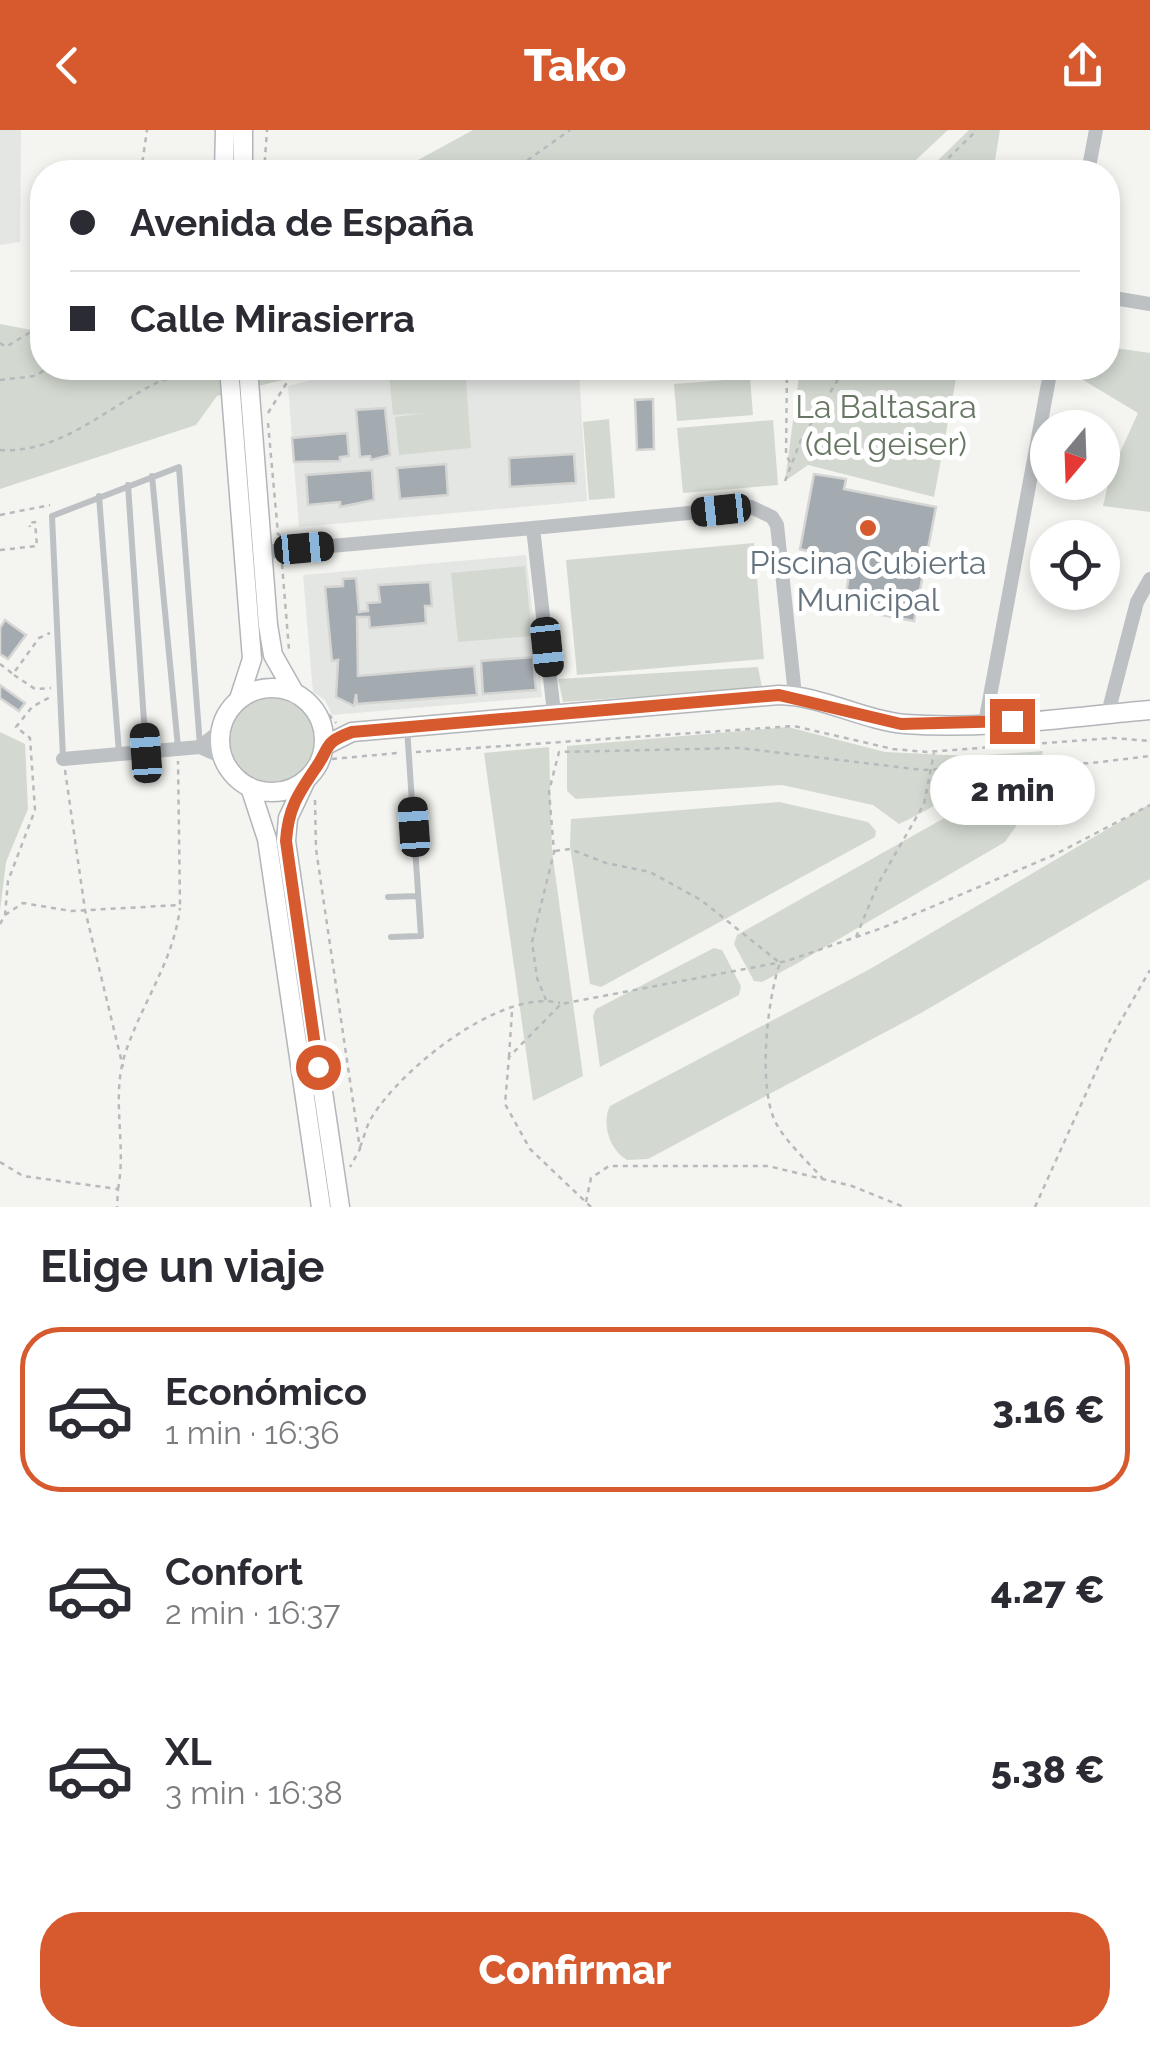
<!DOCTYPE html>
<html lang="es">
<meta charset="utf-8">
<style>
body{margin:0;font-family:Raleway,sans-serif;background:#f7f7f7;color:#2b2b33;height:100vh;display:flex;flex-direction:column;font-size:38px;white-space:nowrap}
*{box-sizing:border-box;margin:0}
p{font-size:32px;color:#7c7c81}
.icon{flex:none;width:55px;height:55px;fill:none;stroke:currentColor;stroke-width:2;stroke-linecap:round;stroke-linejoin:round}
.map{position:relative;height:1077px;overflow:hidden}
.drawer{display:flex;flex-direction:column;background:#fff;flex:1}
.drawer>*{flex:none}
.guide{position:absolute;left:30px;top:30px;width:1090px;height:220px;border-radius:40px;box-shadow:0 5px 15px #0003;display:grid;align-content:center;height:220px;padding:0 40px;background:#fff}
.needle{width:65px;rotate:199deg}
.buttons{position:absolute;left:1030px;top:280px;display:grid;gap:20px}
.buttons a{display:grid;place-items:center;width:90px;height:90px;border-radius:50%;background:#fff;box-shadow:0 5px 15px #0003;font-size:50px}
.end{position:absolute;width:45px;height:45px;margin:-22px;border:12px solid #d75a2e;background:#fff;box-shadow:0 0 0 5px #fff}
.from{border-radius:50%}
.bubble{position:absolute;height:70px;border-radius:35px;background:#fff;box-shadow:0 5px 15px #0003;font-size:32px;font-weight:800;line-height:70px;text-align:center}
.car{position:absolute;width:30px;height:60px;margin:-30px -15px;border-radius:12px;box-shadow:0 0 8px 2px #0007;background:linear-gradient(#222 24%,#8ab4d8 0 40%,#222 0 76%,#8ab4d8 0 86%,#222 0)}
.guide b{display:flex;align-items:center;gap:35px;height:95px;font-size:38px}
.guide b+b{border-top:2px solid #e1e1e2}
.guide i{width:25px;height:25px;background:#2b2b33}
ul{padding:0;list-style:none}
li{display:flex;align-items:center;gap:30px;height:165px;margin:0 20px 15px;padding:0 20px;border:5px solid transparent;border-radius:40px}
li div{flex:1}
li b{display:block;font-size:38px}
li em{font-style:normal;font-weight:800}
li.selected{border-color:#d75a2e}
li>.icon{width:90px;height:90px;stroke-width:1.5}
h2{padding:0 40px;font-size:45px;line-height:120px}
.button{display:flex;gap:20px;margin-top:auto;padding:20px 40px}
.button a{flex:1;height:115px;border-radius:40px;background:#d75a2e;color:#fff;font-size:40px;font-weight:800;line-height:115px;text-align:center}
header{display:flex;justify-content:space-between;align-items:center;height:130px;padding:0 40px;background:#d75a2e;color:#fff;font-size:45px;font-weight:800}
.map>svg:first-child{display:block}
.built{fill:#e4e6e4}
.green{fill:#d3d9d0}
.building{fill:#a4abb0;stroke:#d5d5d3;stroke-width:2.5}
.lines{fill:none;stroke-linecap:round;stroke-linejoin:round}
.secondary-casing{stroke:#b2b6ba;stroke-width:21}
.path{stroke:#b7babc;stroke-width:2.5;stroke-dasharray:5 5;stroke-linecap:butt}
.lane{stroke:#bdc1c4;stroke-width:6}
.street{stroke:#bdc1c4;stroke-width:14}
.secondary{stroke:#fff;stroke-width:18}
.route{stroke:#d75a2e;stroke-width:12}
.poi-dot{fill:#d75a2e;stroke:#fff;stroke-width:4}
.labels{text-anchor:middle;stroke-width:10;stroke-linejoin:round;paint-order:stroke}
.park-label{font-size:32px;fill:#677763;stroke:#fff}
.poi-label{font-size:32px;fill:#65737f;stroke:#fff}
</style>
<header><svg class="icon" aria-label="back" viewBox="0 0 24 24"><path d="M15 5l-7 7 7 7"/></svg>Tako<svg class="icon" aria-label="share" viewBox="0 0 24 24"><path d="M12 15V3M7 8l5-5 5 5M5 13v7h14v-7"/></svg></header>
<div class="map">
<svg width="1150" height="1077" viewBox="0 0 1150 1077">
<rect width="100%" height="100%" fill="#f4f4f0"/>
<!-- built -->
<path class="built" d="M0 0H21L20 112 0 115Z
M442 238H573L579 243 587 371 299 397 288 256 326 246Z
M526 425 542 567 332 585 325 570 313 562 303 445Z"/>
<!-- green -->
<path class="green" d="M473 0H948L903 42H396Z
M969 0H1000L993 42H926Z
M0 194 42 202V238H333L217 266 196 295 0 359Z
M1108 217 1150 223V382L1103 376 1111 342 1138 283 1063 238H1108Z
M465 238 471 318 399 325 395 287 425 283 393 285 389 242Z
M800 238H958L934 367 808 335 785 351Z
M750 248 753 285 677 291 674 254Z
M609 289 615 368 589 370 583 292Z
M773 290 778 355 683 363 677 298Z
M754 413 764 529 577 545 566 430Z
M525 436 532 506 458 512 451 443Z
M758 537 762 558 563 572 558 549Z
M230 610a42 42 0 1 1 84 0a42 42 0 1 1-84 0Z
M788 597 885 622 969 626C961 665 932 678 899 694L873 675 782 655 576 669 567 661V616Z
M0 602 25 614 28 679 6 732 0 780Z
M549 617 552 721 583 946 533 971 484 623Z
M1043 621 1030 676 1005 712 796 834 762 852 754 851 734 814 737 805 962 678 979 658 987 625Z
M779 672 868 692 876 701 875 707 601 857 590 854 570 715 571 689Z
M1150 674V749L921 883 648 1029 627 1030C610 1020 601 994 610 976L870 839Z
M714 818 722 820 741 856 739 865 600 937 593 886 596 879Z"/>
<!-- building -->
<path class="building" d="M653 269 654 319 637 320 635 270Z
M385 278 390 325 371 330 370 326 360 327 356 280Z
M347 303 349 326 340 327V331L294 332 292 308Z
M574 324 576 353 510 357 509 328Z
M446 334 448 365 400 369 397 338Z
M372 340 374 370 340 377V372L308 375 306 345Z
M814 344 846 349 844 359 936 377 914 491 844 478 851 432 800 419Z
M356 448 359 482 368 481 367 473 380 472 378 455 430 452 432 476H425L426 493 370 498 369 487H357L358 546 474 536 477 565 357 574 356 564 354 576 336 567 338 530 332 531 325 457 343 456V449Z
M5 490 26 505 8 529 0 524V498Z
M533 527 536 560 483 564 481 531Z
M0 555 25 573 19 581 0 568Z"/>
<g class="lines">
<!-- secondary casing -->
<g class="secondary-casing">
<path id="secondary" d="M224 42 225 0
M243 42V0
M229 238 252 529 239 569
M248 238 268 495 273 525 294 562
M220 610a52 52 0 1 1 104 0a52 52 0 1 1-104 0Z
M324 616 352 602 779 565C823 566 862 590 905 594 986 600 1070 587 1150 580
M306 650 288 688 286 711 340 1077
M250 657 267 709 321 1077"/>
</g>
<!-- path -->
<path class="path" d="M141 42 147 0
M264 42 267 0
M511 42 570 0
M934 42 977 0
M0 213 6 217 42 195
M787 238 786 325 791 334
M0 250 35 246 48 238
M268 283 296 238
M268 293 278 404 282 407
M0 320C59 324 107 278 156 253 170 247 186 244 200 238
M785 351 801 310 845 238
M0 385 50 375
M0 420 37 416 35 392 29 393 30 397
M282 434 289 520
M0 534 13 544 39 508 50 503
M14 545 35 559 51 558
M309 562 336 593
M416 622 794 596 893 619 927 622 1113 608 1150 611
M332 629 398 623
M65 640 85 780 123 937
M320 648 330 629
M315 670 316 719 360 1019 350 1037
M555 721 570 719 606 733 650 742 701 770 780 833C767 869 757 961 777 995 788 1014 808 1032 823 1049
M5 785 23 773 71 781 180 775 178 631
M0 794 5 785 8 751 35 680 30 608 16 597 32 577 52 566
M856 807 878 754 924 674 934 623
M546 870 537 848 532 812 554 722 549 661 559 622 740 618 923 640 1092 633 1150 626
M509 927 512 881
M360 1017C364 1008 366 996 372 987 401 939 501 858 560 873
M0 1032 23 1046 118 1059 117 1077
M118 1059C127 1013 110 967 126 921 143 871 173 832 180 778
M586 1072 591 1048 609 1036H768L852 1056 904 1077
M591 1077 530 1019 505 974 509 927 561 874 787 831 882 798 1054 725 1150 675
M1035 1077 1111 908 1150 840"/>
<!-- lane -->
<path class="lane" d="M152 346 178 617
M128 355 146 621
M99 366 119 623
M63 627 52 386 179 337 200 616
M388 767 418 766
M391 807 421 806 407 598"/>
<!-- street -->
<path class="street" d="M1088 42 1096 0
M1108 167 1150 174
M264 422 533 398
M554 583 533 398 751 377 772 387 777 395 795 565
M1108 583 1137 472 1150 449
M985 593 1051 238
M200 617 221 600
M63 629 200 617 223 627"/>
<!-- secondary -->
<use href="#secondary" class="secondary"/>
</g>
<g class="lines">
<!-- route -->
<path class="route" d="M318 937 286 711C288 679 298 664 315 639 331 617 322 613 352 602L779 565 901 594 1012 591"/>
</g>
<!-- markers -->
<circle class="poi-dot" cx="868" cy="398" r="10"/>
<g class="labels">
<!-- park labels -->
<g class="park-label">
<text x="886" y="288">La Baltasara<tspan x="886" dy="37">(del geiser)</tspan></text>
</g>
<!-- poi labels -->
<g class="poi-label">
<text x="868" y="444">Piscina Cubierta<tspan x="868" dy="37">Municipal</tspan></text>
</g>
</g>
</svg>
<div class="buttons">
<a><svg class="needle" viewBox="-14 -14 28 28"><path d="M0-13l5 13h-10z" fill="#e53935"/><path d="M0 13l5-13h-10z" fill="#7c7c81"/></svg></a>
<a><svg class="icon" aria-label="locate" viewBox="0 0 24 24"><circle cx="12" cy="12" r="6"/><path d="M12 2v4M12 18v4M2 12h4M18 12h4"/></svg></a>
</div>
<i class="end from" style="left:318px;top:937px"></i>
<i class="end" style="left:1012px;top:591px"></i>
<div class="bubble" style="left:930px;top:625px;width:165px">2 min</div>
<i class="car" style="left:721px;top:380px;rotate:264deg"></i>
<i class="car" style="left:304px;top:418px;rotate:85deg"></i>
<i class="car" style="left:547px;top:517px;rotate:174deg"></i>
<i class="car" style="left:146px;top:623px;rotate:356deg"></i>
<i class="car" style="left:414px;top:697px;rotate:356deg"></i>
<div class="guide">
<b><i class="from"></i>Avenida de España</b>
<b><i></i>Calle Mirasierra</b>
</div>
</div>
<section class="drawer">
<h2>Elige un viaje</h2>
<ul>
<li class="selected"><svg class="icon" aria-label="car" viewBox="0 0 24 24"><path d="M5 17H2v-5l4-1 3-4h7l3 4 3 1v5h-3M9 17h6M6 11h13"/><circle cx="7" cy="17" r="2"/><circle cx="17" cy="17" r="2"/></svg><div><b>Económico</b><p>1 min · 16:36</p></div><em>3.16 €</em></li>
<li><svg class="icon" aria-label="car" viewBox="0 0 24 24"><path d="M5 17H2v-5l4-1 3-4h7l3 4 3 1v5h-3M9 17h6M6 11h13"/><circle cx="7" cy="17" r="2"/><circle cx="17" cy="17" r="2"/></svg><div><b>Confort</b><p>2 min · 16:37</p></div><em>4.27 €</em></li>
<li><svg class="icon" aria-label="car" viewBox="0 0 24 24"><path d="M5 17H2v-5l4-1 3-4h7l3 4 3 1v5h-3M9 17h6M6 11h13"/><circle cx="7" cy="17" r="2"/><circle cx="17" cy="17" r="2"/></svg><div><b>XL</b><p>3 min · 16:38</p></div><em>5.38 €</em></li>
</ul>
<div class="button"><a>Confirmar</a></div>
</section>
